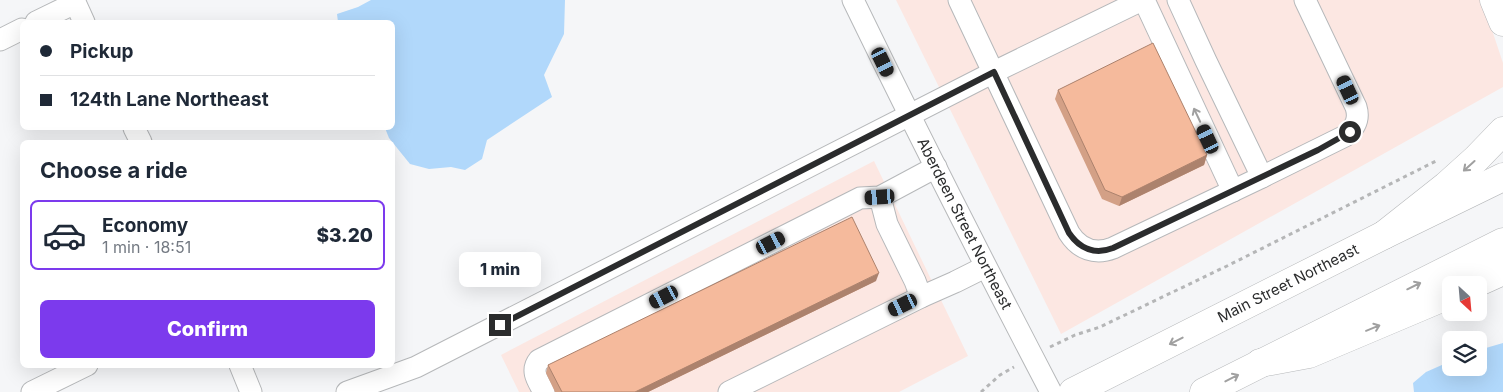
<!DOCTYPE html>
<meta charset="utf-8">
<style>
body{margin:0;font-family:Inter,sans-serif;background:#f2f2f3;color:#1f2937;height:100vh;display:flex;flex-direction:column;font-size:19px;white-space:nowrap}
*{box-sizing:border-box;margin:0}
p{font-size:16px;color:#747a83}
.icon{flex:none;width:28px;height:28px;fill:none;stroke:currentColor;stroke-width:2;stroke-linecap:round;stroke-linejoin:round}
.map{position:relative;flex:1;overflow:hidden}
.drawer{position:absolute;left:20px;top:140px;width:375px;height:228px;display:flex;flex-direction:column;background:#fff;border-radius:8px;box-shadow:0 5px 20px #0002}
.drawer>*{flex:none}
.banner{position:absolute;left:20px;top:20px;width:375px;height:110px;border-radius:8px;box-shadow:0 5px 20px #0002;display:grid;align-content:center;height:110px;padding:0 20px;background:#fff}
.needle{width:32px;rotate:154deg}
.fabs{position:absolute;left:1442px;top:276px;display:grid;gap:10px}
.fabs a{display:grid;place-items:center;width:45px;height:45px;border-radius:8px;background:#fff;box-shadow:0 5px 20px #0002;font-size:25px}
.end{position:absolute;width:22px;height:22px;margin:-11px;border:6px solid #2b2c2d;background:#fff;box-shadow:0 0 0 2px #fff}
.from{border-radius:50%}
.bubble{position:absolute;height:35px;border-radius:8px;background:#fff;box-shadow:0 5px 20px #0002;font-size:16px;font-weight:800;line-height:35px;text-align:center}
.car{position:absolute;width:15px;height:30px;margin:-15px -8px;border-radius:6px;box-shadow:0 0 4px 1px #0007;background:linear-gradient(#222 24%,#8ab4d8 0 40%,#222 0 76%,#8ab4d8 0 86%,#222 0)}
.banner b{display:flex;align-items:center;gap:18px;height:48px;font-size:19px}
.banner b+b{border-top:1px solid #e0e1e3}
.banner i{width:12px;height:12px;background:#1f2937}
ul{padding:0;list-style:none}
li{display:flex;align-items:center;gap:15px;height:70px;margin:0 10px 8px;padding:0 10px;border:2px solid transparent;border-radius:8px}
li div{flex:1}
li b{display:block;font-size:19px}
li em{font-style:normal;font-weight:800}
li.active{border-color:#7c3aed}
li>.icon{width:45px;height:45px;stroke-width:1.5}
h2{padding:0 20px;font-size:22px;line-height:60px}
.primary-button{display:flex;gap:10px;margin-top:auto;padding:10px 20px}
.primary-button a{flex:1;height:58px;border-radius:8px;background:#7c3aed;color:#fff;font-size:20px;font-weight:800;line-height:58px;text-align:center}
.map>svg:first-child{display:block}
.commercial{fill:#fce7e2}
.water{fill:#b1d8fb}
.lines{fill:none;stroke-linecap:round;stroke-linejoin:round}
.minor-casing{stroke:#b6b8ba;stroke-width:23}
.major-casing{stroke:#b6b8ba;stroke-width:29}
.highway-casing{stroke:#b6b8ba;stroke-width:29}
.path{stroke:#b5b6b7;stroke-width:3;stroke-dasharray:4 4;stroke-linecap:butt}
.minor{stroke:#fff;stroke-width:21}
.major{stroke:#fff;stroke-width:28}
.highway{stroke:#fff;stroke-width:28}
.wall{fill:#d3a086}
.shaded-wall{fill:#ac826d}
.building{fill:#f5ba9c;stroke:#ac826d}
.oneway{stroke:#a0a0a0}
.route{stroke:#2b2c2d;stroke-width:6}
.labels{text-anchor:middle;stroke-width:4;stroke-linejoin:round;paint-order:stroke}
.street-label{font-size:15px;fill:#2b2c2d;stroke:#f5f6f8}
</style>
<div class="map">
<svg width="1503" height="392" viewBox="0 0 1503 392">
<rect width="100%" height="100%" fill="#f5f6f8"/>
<!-- commercial -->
<path class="commercial" d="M896 0H1482L1503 63V87L1061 334Z
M874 161 968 356 899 392H519L501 355Z"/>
<!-- water -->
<path class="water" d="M371 0H565L564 34 544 75 552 97 487 140 482 159 465 170 451 167 429 169 410 164 389 138 385 128H392V22H338L337 14 358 7Z
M1503 343V392H1414L1413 383 1426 372 1451 361V368H1479V350Z"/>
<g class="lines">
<!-- minor casing -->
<g class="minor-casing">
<g id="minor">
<path d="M74 0 84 22"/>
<path id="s1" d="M853 0C917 132 983 262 1051 392"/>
<path d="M959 0 1069 233C1079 249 1095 255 1113 248L1262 177 1206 61 1178 0"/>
<path d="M1144 0 1233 191"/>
<path d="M36 22 75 3"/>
<path d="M0 40 22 29"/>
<path d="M134 128 141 142"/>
<path d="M1262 177 1345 136C1355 128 1360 120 1356 107L1305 0"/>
<path d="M880 197 887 224 915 281 921 297"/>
<path d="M240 365 251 392"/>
<path d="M32 392 87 365"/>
<path d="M347 392 416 367 994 72 1142 0"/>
<path d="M544 392C538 381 530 371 539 360L860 198 880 197 936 167"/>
<path d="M729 392 921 297 955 282 985 267"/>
</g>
</g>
<!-- major casing -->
<g class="major-casing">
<g id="major">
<path id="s2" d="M1073 392 1384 235 1503 177"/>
<path d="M1204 392 1503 242"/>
</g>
</g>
<!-- highway casing -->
<g class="highway-casing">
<path id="highway" d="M1494 0 1503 22
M1384 235 1446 186 1476 159 1503 131
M1472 285 1503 271
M1260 363 1309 354 1451 294"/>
</g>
<!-- path -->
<path class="path" d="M1050 347 1075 335 1100 327 1227 266 1436 161
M981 392 1000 375 1014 367"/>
<!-- minor -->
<use href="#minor" class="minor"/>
<!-- major -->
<use href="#major" class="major"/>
<!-- highway -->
<use href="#highway" class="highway"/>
</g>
<!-- wall -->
<path class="wall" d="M1058 90 1207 155 1204 165 1119 206 1102 199 1055 99Z
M876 281 648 392H555L546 373 548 365Z"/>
<!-- shaded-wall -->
<path class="shaded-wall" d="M1207 155 1204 165 1119 206 1122 197Z
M879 273 876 281 648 392H635Z"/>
<!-- building -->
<path class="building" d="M1153 43 1207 155 1122 197 1105 190 1058 90Z
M852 217 879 273 635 392H562L548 365Z"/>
<!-- one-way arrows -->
<defs><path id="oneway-shaft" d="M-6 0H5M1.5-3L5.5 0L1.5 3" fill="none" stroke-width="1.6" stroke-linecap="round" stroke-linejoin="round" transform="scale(1.25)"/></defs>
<g class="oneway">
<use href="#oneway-shaft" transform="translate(1197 115) rotate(-115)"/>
<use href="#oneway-shaft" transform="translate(1469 166) rotate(138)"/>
<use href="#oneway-shaft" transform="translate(1414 286) rotate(-26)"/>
<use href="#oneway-shaft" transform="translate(1373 328) rotate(-22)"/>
<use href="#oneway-shaft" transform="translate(1176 341) rotate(153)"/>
<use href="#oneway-shaft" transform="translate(1232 378) rotate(-27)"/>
</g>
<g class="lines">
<!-- route -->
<path class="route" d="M500 325 994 72 1069 233C1080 249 1095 255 1113 248L1318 150 1350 132"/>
</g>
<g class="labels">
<!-- street labels -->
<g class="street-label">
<text dy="5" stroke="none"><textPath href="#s1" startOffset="250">Aberdeen Street Northeast</textPath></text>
<text dy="5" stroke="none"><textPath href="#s2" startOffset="241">Main Street Northeast</textPath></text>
</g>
</g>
</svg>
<div class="fabs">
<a><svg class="needle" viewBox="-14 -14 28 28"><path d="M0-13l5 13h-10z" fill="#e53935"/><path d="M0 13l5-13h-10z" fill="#747a83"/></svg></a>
<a><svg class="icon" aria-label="layers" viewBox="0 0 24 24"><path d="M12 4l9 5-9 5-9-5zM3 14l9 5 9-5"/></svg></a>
</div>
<i class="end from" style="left:1350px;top:132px"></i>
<i class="end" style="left:500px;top:325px"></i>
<div class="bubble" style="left:459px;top:252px;width:82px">1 min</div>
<i class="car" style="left:883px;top:62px;rotate:154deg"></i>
<i class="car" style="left:1348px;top:90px;rotate:335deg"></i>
<i class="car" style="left:1208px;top:139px;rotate:335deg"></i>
<i class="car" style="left:880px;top:197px;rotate:266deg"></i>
<i class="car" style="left:771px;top:243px;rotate:63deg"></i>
<i class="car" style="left:664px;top:297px;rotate:243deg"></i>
<i class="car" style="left:903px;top:305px;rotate:244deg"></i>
<div class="banner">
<b><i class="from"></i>Pickup</b>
<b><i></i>124th Lane Northeast</b>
</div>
<section class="drawer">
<h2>Choose a ride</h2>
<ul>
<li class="active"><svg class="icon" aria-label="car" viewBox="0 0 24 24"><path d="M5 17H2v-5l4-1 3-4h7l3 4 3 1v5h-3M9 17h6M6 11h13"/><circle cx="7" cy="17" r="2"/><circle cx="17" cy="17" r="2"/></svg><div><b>Economy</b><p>1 min · 18:51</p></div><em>$3.20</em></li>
</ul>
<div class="primary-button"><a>Confirm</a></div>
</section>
</div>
